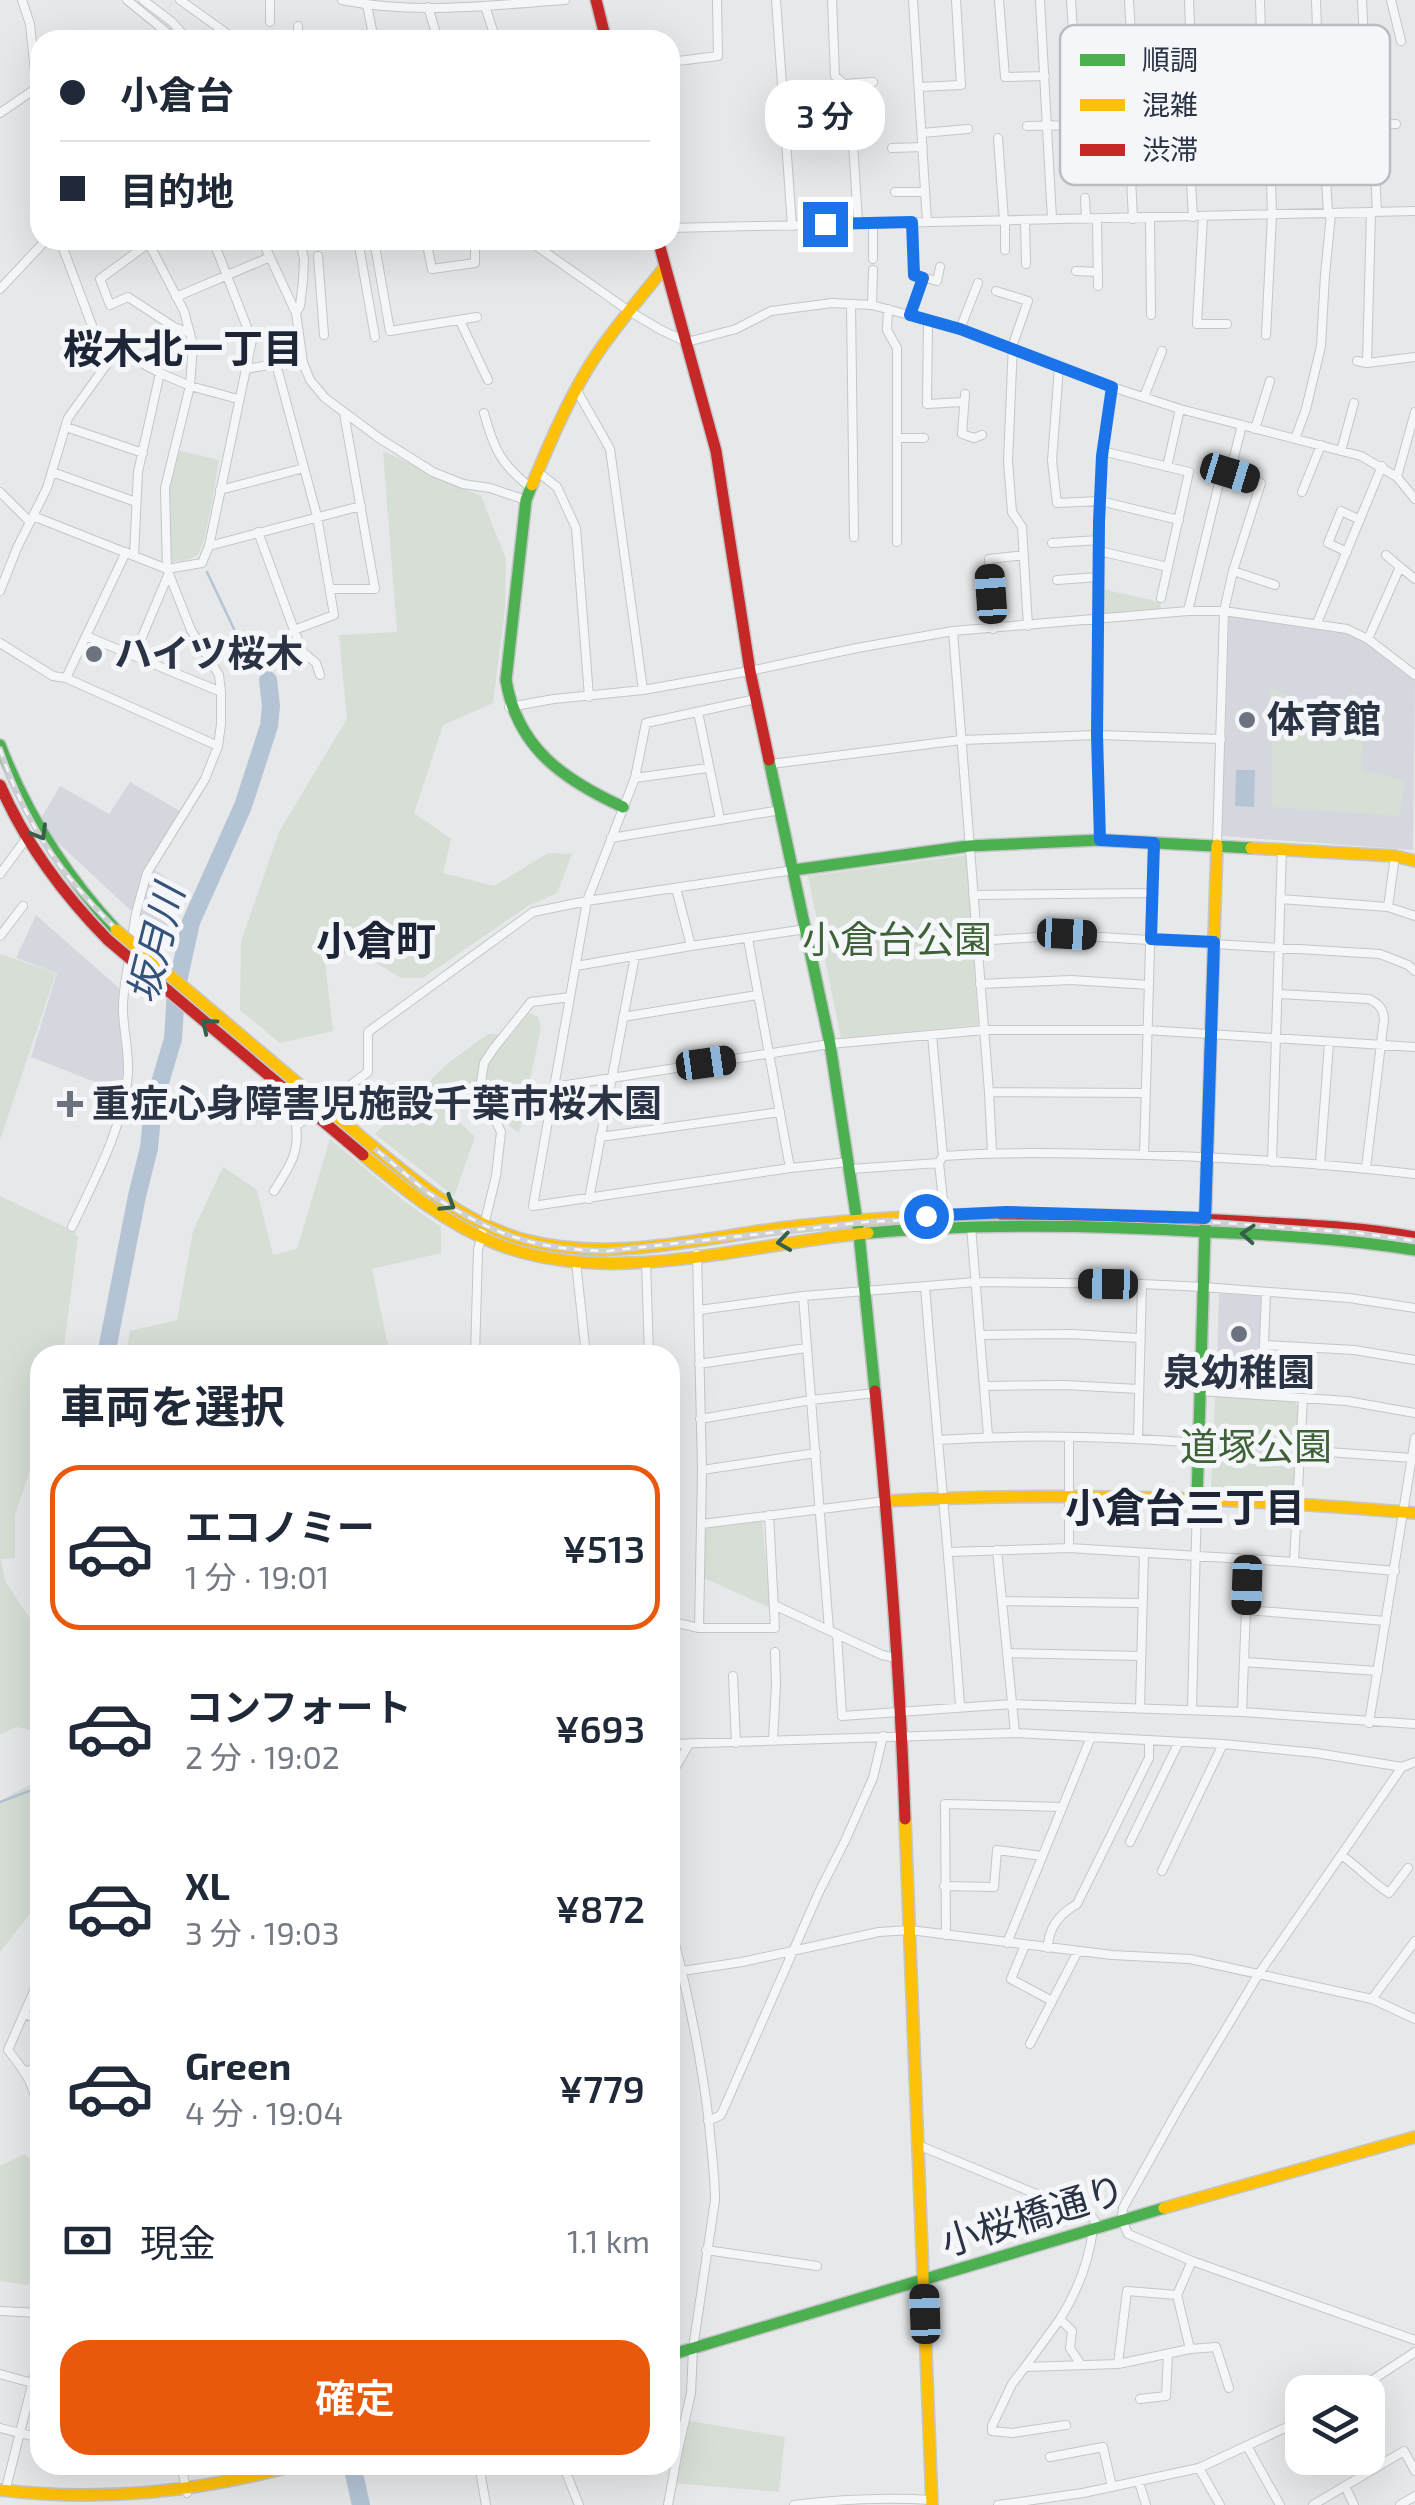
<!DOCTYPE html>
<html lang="ja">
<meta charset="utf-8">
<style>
body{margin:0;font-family:"Exo 2","Noto Sans JP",sans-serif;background:#f6f6f7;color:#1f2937;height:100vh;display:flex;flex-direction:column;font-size:38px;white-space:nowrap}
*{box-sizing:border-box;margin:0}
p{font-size:32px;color:#747a83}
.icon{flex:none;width:55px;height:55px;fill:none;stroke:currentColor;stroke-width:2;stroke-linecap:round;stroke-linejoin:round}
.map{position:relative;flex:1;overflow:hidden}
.details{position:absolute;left:30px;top:1345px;width:650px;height:1130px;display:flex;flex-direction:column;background:#fff;border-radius:30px;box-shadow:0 10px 40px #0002}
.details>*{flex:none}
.hud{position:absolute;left:30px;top:30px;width:650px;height:220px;border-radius:30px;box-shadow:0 10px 40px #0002;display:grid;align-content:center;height:220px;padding:0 30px;background:#fff}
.tools{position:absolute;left:1285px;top:2375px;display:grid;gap:20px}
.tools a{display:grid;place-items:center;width:100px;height:100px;border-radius:20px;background:#fff;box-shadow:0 10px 40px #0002;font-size:50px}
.end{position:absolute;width:45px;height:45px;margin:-22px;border:12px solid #1a73e8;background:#fff;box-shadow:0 0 0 5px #fff}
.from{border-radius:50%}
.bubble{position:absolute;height:70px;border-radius:30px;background:#fff;box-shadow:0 10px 40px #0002;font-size:32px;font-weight:600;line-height:70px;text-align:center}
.car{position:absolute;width:30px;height:60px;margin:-30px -15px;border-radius:12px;box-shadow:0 0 8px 2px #0007;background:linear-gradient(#222 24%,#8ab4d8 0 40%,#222 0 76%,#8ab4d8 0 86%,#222 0)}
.hud b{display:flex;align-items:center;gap:35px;height:95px;font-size:38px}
.hud b+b{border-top:2px solid #e0e1e3}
.hud i{width:25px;height:25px;background:#1f2937}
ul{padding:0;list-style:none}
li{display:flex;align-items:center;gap:30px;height:165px;margin:0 20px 15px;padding:0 10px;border:5px solid transparent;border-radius:30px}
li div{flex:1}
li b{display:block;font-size:38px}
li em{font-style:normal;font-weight:600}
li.selected{border-color:#ea580c}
li>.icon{width:90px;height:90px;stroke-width:1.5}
h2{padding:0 30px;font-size:45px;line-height:120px}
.pay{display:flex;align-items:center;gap:25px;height:110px;padding:0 30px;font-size:38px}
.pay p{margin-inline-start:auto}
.button{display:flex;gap:20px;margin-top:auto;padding:20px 30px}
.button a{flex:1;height:115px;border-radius:30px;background:#ea580c;color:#fff;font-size:40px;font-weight:600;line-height:115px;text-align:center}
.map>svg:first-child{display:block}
.built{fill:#d4d7dd}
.green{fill:#d6ded6}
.water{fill:#b4c4d5}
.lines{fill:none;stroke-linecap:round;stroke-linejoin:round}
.stream{stroke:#b4c4d5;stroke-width:2.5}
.river{stroke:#b4c4d5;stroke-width:18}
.street-casing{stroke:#c4c6c8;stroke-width:10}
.fast-casing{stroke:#c4c6c8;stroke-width:14}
.slow-casing{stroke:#c4c6c8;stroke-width:14}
.jam-casing{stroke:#c4c6c8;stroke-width:14}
.street{stroke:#f5f6f7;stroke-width:8}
.fast{stroke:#4caf50;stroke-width:11}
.slow{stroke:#ffc107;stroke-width:11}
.jam{stroke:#c62828;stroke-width:11}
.rail-casing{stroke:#cecfd2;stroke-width:6}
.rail{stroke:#f4f6f9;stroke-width:2.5;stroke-dasharray:8;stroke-linecap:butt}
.slow-bridge-casing{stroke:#c4c6c8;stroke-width:14;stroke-linecap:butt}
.jam-bridge-casing{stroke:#c4c6c8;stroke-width:14;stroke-linecap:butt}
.slow-bridge{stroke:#ffc107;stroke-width:11}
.jam-bridge{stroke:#c62828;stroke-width:11}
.oneway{stroke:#375f49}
.route{stroke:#1a73e8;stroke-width:12}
.poi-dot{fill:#6c737f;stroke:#f4f6f9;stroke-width:4}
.labels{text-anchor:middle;stroke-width:10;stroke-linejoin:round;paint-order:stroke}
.poi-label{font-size:38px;font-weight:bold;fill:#2b3445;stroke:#f4f6f9;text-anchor:start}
.park-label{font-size:38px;fill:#3f6138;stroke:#f4f6f9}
.street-label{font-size:38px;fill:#2b3445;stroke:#f4f6f9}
.neighbourhood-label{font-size:40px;font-weight:bold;fill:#1d2536;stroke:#f4f6f9}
.water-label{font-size:40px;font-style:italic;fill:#34527a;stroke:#f4f6f9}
.key{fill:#f4f6f9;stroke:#b8bcc3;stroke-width:2.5}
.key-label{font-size:28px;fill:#2b3445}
</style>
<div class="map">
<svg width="1415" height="2505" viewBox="0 0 1415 2505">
<rect width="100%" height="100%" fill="#e6e8ea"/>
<!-- built -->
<path class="built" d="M1231 614 1326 626 1354 635 1391 659 1415 680 1413 850 1222 836 1229 617Z
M130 782 180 811 147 864 181 889 166 936 128 908 53 838 41 818 60 786 109 814Z
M36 915 120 989 118 1009 124 1060 121 1092 31 1057 57 973 16 958Z
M1219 1294 1259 1295 1263 1301 1260 1370 1217 1367Z"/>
<!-- green -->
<path class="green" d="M177 450 219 460C216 476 206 550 196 556 190 560 179 561 172 562L168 493Z
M383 451 481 496 506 559 505 609 493 703 443 725 414 813 451 839 443 873 494 886 548 853 572 854 557 893 528 906 423 978H401L360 953 324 955 333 1031 280 1043 240 1010 241 942 279 832 347 719 339 635 397 632Z
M1102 589 1160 602 1161 611 1105 616 1102 612Z
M1271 688 1364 728 1361 770 1406 781 1399 816 1272 807Z
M967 855 978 1025 841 1038 808 876Z
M0 954 56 973 0 1140Z
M529 1013 538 1017 541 1028 519 1133 463 1092 436 1099 475 1137 454 1196 375 1134 446 1065 488 1034H512Z
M330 1139 405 1202 441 1227V1253L372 1269 390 1355H126L130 1331 177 1320 193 1231 223 1167 257 1190 273 1255 297 1249Z
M0 1196 76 1232 75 1236 78 1237 63 1355H40V1441L15 1515V1558L1 1559 5 1581 40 1634V1726L36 1731 16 1727 0 1735Z
M1215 1396 1293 1400 1300 1409 1296 1497 1219 1493 1211 1486Z
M762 1519 770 1608 702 1577 703 1529Z
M31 1784 40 1785V1901L0 1952V1801Z
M25 2154 39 2168 40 2172V2237L29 2285 0 2281V2166Z
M690 2421 785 2437 779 2492 675 2483 681 2451Z"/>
<!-- water -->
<path class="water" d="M1236 770H1255L1254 807 1235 806Z"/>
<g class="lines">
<!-- stream -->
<path class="stream" d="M207 572 243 648 256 657 268 680
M0 1802 29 1791H40"/>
<!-- river -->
<path class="river" d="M106 1355 137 1196 149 1148 153 1106 173 1039 176 991 191 922 243 806 269 726 271 706 268 680
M352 2465 361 2505"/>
<!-- street casing -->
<g class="street-casing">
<path id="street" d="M22 0 30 24 35 72 40 89
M127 0 170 35
M143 0 172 22 188 40
M180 0 236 40
M270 0V22
M342 0C415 15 492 5 565 0
M776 0 792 226
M832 0 835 76 844 84 873 82
M913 0 927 222
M999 0 1005 77 1045 76
M1040 0 1052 219
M1071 0 1080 138
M1129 0 1134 89
M1189 0 1192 77 1215 76 1220 137
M1260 0 1263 99
M1316 0 1319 85
M1362 0 1366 83
M1391 0 1401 41
M367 5 374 40
M485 6 496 40
M428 7 438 40
M298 26V40
M670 62 718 56 717 0
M919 87 961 85 956 0
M0 113 38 87
M1373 125 1377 212
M1027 126 1079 125
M1348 126 1396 124
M852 128 858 222
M1188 130 1193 217
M922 133 968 129
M1129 137 1133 219
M998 138 1004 221
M892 148 923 147
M1325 159 1328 214
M895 192H925
M1085 198 1086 219
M1203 217 1197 324H1227
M1097 219 1098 286
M1150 219 1151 315
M1025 220 1026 264
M1005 221V250
M873 222V259
M913 222 914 275 937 281 940 267
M670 228 1415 211
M60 240 97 339 160 373 190 386 238 399
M262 240 296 313
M300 240 304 259 303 281 300 306 296 313 303 363 310 380 325 398 379 438 433 472 463 484 490 488 526 500
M358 240 375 337
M374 240 390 331 477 317
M426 240 432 269 475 263V240
M528 240 629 311 661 330 687 342 736 329 771 311 832 303 872 305 960 329 1112 387 1180 409 1361 456 1397 477 1415 499
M149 243 100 279 110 305 128 297 174 327 190 333
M318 256 324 335
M1076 271 1098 272
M0 289 46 240
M996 291 1028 301 1013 344 1008 461 1012 512 1022 527 1028 626
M176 297 270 257
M851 304 854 537
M872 305 873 270
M888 309 887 330 897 348V542
M910 315 923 277
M928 320 927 404 963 402
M460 321 488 380
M960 329 978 283
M1266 335 1272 215 1270 147
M1357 361 1367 363 1415 357
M1367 363 1371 212
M1059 367 1052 461 1057 503 1100 501 1179 520
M245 369 276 364 317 516 334 615 294 630 258 532
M576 389 610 449 643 690
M965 394 962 434 974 438 982 435
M1144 397 1162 351
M484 413C494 450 501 464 531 488
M66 427 143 453
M1255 429 1270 381
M897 438H924
M1295 439 1306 409 1321 346 1325 275 1331 214
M1102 451 1189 472 1161 598
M1341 451 1354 403
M1167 467 1180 409
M52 472 136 502
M538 472 557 487 576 528 589 697
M1397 477 1415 412
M220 490 304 468
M0 492 30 522
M1302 492 1321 445
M33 516 167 569 202 563 209 546 252 340 213 240
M1052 543 1099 540
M209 546 361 506
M1099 551 1168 567
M1347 552 1328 543 1341 511 1360 520
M1386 555 1400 567
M134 556 138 472 160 373
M1233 571 1275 585
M1057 580 1098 577
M330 589H375L344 413
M0 591 17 548 47 488 68 418 117 350
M1188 611 1220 479 1226 472 1230 473
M1317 623 1382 466
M993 629 989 559 1024 555
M294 630 303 652 316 663 320 675
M953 631 989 1092 992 1152
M86 636 221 692
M1368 639 1400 567 1415 579
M0 643 53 676 66 678 218 746
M134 656 169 573
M66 678 126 552
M756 699 646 723 635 778 587 901 533 1206 790 1168 848 1162
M509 707 554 699 643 690 750 671 857 648 953 631 1188 611H1224L1347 629 1368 639 1415 675
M698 712 720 819
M771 764 961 740 1097 735 1221 739
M635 778 708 768
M611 838 781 810
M1100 840 1097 735 1099 523 1102 456 1112 387
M1217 845 1224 611 1233 571 1261 483 1230 473 1242 425
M0 874 26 839
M676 888 691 946
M973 895 1150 893
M1280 899 1388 907 1415 916
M1388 907 1395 856
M0 936 23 906
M748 939 790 1168
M977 941 1067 935 1380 954 1408 965 1415 971
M131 944 136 913 147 873 205 779 218 746 221 724V692L219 675 191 630 167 569 165 488 190 386 193 345 184 311 147 240
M576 966 691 946 806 929
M980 984 1071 980 1149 985
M1279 994 1369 999C1379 1004 1383 1008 1384 1019L1366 1168
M623 1017 757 995
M932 1035 943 1156 939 1163 943 1200
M554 1087 830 1044 984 1030H1146L1415 1047
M989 1092 1145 1093
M600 1137 780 1112
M1144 1155 1153 843
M943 1156C996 1152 1049 1153 1103 1154 1207 1156 1312 1162 1415 1174
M1272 1162 1282 849
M1320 1165 1329 1043
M850 1169 939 1163
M274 1191C288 1169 300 1153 296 1126L368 1072V1032L533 912 587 901 794 870
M589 1199 635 956
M971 1226 988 1436
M72 1227C95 1178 123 1129 128 1074 129 1052 124 1033 123 1012 122 994 127 975 129 958
M697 1254 702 1470 699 1628
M646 1261 649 1355
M576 1262 586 1355
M925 1286C936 1426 950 1566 960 1706
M803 1296 829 1630
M699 1310 803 1296 976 1282 1142 1284 1203 1287 1349 1298 1415 1308
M981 1335 1071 1334 1139 1338
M1265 1345 1354 1350 1415 1360
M475 1355 478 1250 496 1176 501 1132 484 1097 481 1082 484 1063 494 1048 531 1002 570 997
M699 1364 806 1348
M984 1386 1065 1385 1138 1389
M1200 1391 1347 1401 1415 1413
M1262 1394 1266 1293
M700 1419 811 1400 875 1393
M1069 1438V1548
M1138 1438 1142 1284
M938 1440C1024 1434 1112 1436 1199 1443
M1300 1450 1412 1458
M702 1470 816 1453
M702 1524 886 1501
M997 1550 1015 1733
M949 1552 1069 1548 1294 1562 1395 1571
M1294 1562 1303 1398
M1004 1601 1142 1603
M774 1605 882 1655 896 1658
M1246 1610 1386 1621
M670 1632 677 1623 699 1628H775L769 1515
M837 1634 842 1716 1012 1704 1242 1712 1415 1724
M1008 1653 1140 1656
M1244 1662 1378 1671
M733 1676 736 1743
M1140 1707 1144 1554
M1192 1710 1197 1498
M1242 1712 1248 1559
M1369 1723 1415 1438
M773 1741 776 1684 775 1652
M670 1744 1015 1733 1223 1744 1316 1753 1402 1767 1415 1762
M670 1777 689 1744
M1130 1842 1179 1742
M1341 1855C1359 1867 1371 1882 1389 1893L1408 1868
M1162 1871 1223 1744
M944 1886 994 1887 997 1850 1042 1856
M946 1935 945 1804 1062 1807
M1007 1943 1091 1737
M1025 1945 1011 1979 1052 2001
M1048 1948C1048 1927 1061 1913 1077 1904L1149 1758V1740
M682 1971 742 1962 879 1932 910 1930 1112 1955 1190 1959 1372 1999 1415 2019
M40 1977 8 2050C28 2075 34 2085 40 2117
M1372 1999 1415 1941
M25 2014 40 2020
M1030 2044 1078 1951
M25 2071 40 2068
M708 2121 721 2115 819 1892 845 1841 873 1778 883 1736
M918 2145 1092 2217 1099 2227
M706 2250 817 2266
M1192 2261 1415 2340
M0 2311 40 2313
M1060 2319C1077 2292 1089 2261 1093 2229
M1190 2349 1177 2295 1192 2261 1128 2234 1122 2220 1123 2208 1181 2104 1258 1975 1402 1767
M1118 2364 1127 2291 1177 2295
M1025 2367 1060 2319 1072 2331 1070 2348 1081 2365
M0 2374 32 2383
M1354 2392 1415 2352
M1140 2399 1166 2396 1168 2354
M1066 2425 1012 2433 992 2431V2426L1012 2384 1025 2367 1118 2364 1190 2349 1216 2347 1229 2388
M0 2428 40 2438
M1247 2446 1280 2505
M1050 2457 1103 2447 1112 2487
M181 2465 187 2493
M479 2465 486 2505
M563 2465 579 2505
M1199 2468 1220 2505
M1139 2482 1146 2505
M1345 2486 1354 2505
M5 2492 40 2353
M668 2505 678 2450 691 2393 693 2348 715 2200C715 2174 711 2148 709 2123 701 2055 687 1989 670 1924
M794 2505C841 2499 886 2497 932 2500
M998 2505 1083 2493 1199 2468 1302 2420
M1313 2505 1404 2451 1415 2471
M1400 2505 1415 2496"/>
</g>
<!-- fast casing -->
<g class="fast-casing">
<path id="fast" d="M532 485 526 500 506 680C517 748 564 780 623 807
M0 745C27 815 65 875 116 930
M769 760 830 1044 859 1234 875 1391
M794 870 969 846 1100 840 1251 848
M868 1233C982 1223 1096 1225 1210 1232 1279 1235 1347 1239 1415 1250
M1197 1498 1211 1028
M670 2355 1164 2208"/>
</g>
<!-- slow casing -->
<g class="slow-casing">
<path id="slow" d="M532 485C548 447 564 409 585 373 607 336 637 302 664 268
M1251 848 1395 856 1415 861
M1211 1028 1217 845
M371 1145C417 1183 466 1224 525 1240 609 1262 698 1239 781 1228 854 1219 928 1215 1001 1214
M363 1155C404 1189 446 1224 497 1244 612 1289 749 1243 868 1233
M886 1501C1063 1491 1238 1498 1415 1513
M905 1819 932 2505
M1164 2208 1415 2137
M0 2490C104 2502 196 2492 297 2465"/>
</g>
<!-- jam casing -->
<g class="jam-casing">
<path id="jam" d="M596 0 606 40
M658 240 716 451 750 671 769 760
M0 785C26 845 63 894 108 940
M1001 1214C1086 1214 1170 1217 1255 1222 1308 1225 1362 1227 1415 1237
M875 1391C889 1533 900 1676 905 1819"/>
</g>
<!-- street -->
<use href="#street" class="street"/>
<!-- fast -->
<use href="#fast" class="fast"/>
<!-- slow -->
<use href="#slow" class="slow"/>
<!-- jam -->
<use href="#jam" class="jam"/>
<!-- rail casing -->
<g class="rail-casing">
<path id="rail" d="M0 749C33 847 82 899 156 967L427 1192C489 1233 533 1250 608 1251L866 1222 1006 1215 1097 1216 1225 1223 1358 1233 1415 1241"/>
</g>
<!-- rail -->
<use href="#rail" class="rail"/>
<!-- slow-bridge casing -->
<g class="slow-bridge-casing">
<path id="slow-bridge" d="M116 930 371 1145"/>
</g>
<!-- jam-bridge casing -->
<g class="jam-bridge-casing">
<path id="jam-bridge" d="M108 940 363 1155"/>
</g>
<!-- slow-bridge -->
<use href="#slow-bridge" class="slow-bridge"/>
<!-- jam-bridge -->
<use href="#jam-bridge" class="jam-bridge"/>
</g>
<!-- one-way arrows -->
<defs><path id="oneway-chevron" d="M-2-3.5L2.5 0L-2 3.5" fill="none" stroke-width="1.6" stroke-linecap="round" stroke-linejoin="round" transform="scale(2.5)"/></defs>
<g class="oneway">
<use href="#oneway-chevron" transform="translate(40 833) rotate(59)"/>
<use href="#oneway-chevron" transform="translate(208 1025) rotate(-140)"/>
<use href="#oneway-chevron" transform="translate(448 1204) rotate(32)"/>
<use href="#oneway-chevron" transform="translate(1248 1234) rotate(-176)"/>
<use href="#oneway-chevron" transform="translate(784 1242) rotate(172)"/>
</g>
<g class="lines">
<!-- route -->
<path class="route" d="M825 224 912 222 914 275 923 278 910 315 960 329 1112 387 1102 456 1099 522 1097 735 1100 840 1154 843 1151 939 1214 942 1205 1218 1006 1212 926 1216"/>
</g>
<!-- markers -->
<g class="poi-dot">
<circle cx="94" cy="654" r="10"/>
<circle cx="1247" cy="720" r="10"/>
<path d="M65 1089h10v10h10v10h-10v10h-10v-10h-10v-10h10z"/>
<circle cx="1239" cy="1334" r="10"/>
</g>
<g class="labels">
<!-- poi labels -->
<g class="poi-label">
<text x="114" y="667">ハイツ桜木</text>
<text x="1267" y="733">体育館</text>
<text x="92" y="1117">重症心身障害児施設千葉市桜木園</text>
<text x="1239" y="1386" text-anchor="middle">泉幼稚園</text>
</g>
<!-- park labels -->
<g class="park-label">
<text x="897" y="953">小倉台公園</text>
<text x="1256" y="1460">道塚公園</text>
</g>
<!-- street labels -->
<g class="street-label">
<text transform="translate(1033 2216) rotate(-17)" y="13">小桜橋通り</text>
</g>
<!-- neighbourhood labels -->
<g class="neighbourhood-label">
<text x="183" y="363">桜木北一丁目</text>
<text x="376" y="955">小倉町</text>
<text x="1185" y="1522">小倉台三丁目</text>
</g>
<!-- water labels -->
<g class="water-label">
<text transform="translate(156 944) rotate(-76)" y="14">坂月川</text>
</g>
</g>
<!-- legend -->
<rect x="1060" y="25" width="330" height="160" rx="15" class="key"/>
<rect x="1080" y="54" width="45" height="12" fill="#4caf50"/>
<rect x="1080" y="99" width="45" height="12" fill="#ffc107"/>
<rect x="1080" y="144" width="45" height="12" fill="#c62828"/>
<g class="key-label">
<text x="1142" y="70">順調</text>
<text x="1142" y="115">混雑</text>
<text x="1142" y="160">渋滞</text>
</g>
</svg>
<div class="tools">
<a><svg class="icon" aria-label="layers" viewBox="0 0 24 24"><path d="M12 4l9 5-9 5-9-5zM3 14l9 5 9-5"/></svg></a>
</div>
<i class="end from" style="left:926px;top:1216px"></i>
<i class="end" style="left:825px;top:224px"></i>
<div class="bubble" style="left:765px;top:80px;width:120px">3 分</div>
<i class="car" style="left:1230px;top:473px;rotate:107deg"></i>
<i class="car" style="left:991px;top:594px;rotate:356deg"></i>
<i class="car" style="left:1067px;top:934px;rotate:93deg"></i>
<i class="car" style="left:706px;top:1063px;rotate:82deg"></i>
<i class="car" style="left:1108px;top:1284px;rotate:271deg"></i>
<i class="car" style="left:1247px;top:1585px;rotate:182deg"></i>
<i class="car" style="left:925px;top:2314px;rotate:358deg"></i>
<div class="hud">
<b><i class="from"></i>小倉台</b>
<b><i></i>目的地</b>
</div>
<section class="details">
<h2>車両を選択</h2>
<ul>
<li class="selected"><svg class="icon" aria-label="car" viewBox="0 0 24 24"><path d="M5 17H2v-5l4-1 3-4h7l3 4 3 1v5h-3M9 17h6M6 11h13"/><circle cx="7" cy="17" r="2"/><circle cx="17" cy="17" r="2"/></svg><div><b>エコノミー</b><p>1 分 · 19:01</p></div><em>¥513</em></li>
<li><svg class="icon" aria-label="car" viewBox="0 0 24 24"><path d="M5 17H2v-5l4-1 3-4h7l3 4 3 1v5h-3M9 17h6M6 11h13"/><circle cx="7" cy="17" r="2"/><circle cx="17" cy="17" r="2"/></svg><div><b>コンフォート</b><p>2 分 · 19:02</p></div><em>¥693</em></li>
<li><svg class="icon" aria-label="car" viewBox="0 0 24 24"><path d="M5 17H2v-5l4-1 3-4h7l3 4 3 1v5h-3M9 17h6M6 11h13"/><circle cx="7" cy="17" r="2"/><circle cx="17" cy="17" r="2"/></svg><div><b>XL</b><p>3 分 · 19:03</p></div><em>¥872</em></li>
<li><svg class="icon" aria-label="car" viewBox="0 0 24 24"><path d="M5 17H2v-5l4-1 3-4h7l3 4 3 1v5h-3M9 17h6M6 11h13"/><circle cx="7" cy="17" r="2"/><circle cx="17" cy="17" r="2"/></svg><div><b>Green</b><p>4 分 · 19:04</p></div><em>¥779</em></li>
</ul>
<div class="pay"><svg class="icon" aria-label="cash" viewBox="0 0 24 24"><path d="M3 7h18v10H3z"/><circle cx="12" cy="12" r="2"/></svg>現金<p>1.1 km</p></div>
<div class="button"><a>確定</a></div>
</section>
</div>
